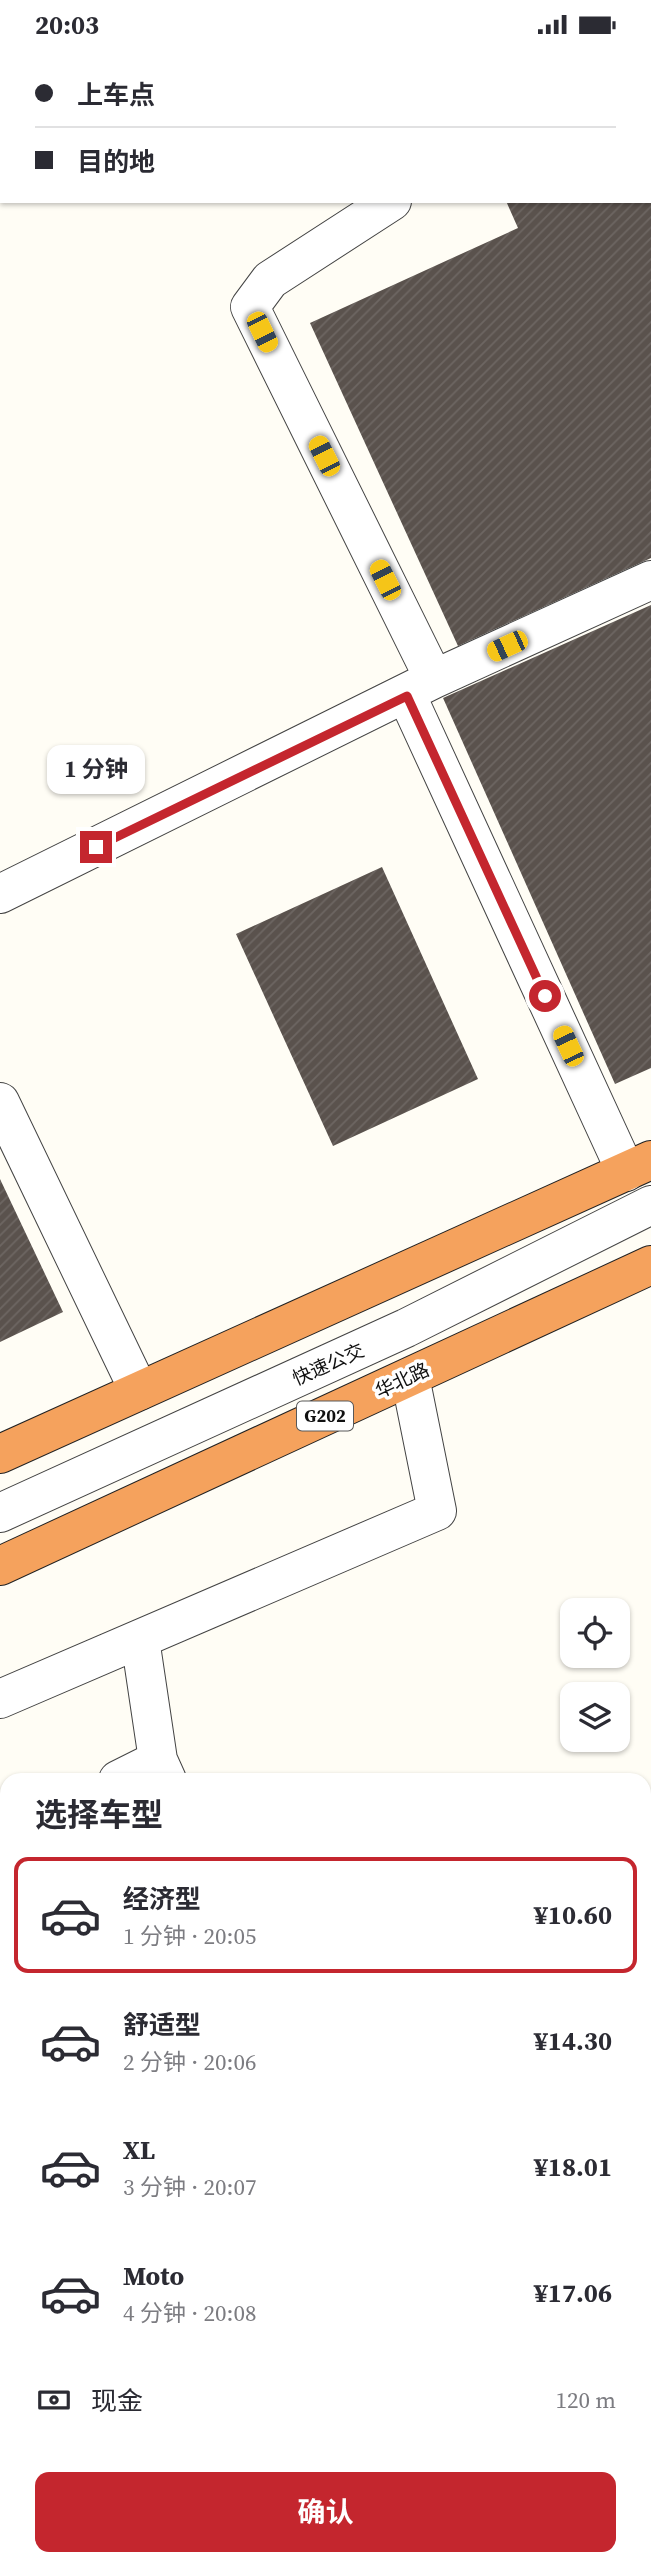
<!DOCTYPE html>
<html lang="zh">
<meta charset="utf-8">
<style>
body{margin:0;font-family:"Source Serif 4","Noto Sans SC",serif;background:#f2f2f3;color:#2b2b33;height:100vh;display:flex;flex-direction:column;font-size:26px;white-space:nowrap}
*{box-sizing:border-box;margin:0}
p{font-size:23px;color:#7c7c81}
.icon{flex:none;width:38px;height:38px;fill:none;stroke:currentColor;stroke-width:2;stroke-linecap:round;stroke-linejoin:round}
.map{position:relative;flex:1;overflow:hidden}
.drawer{position:absolute;left:0px;top:1724px;width:651px;height:793px;display:flex;flex-direction:column;background:#fff;border-radius:21px 21px 0 0;box-shadow:0 2px 5px #0004}
.drawer>*{flex:none}
.hud{position:absolute;left:0px;top:0px;width:651px;height:154px;box-shadow:0 2px 5px #0004;display:grid;align-content:center;height:154px;padding:0 35px;background:#fff}
.tools{position:absolute;left:560px;top:1549px;display:grid;gap:14px}
.tools a{display:grid;place-items:center;width:70px;height:70px;border-radius:14px;background:#fff;box-shadow:0 2px 5px #0004;font-size:35px}
.end{position:absolute;width:32px;height:32px;margin:-16px;border:9px solid #c4262e;background:#fff;box-shadow:0 0 0 4px #fff}
.from{border-radius:50%}
.bubble{position:absolute;height:49px;border-radius:14px;background:#fff;box-shadow:0 2px 5px #0004;font-size:23px;font-weight:700;line-height:49px;text-align:center}
.car{position:absolute;width:21px;height:42px;margin:-21px -10px;border-radius:9px;box-shadow:0 0 5px 2px #0007;background:linear-gradient(#f5c518 24%,#345 0 40%,#f5c518 0 76%,#345 0 86%,#f5c518 0)}
.hud b{display:flex;align-items:center;gap:24px;height:66px;font-size:26px}
.hud b+b{border-top:2px solid #e1e1e2}
.hud i{width:18px;height:18px;background:#2b2b33}
ul{padding:0;list-style:none}
li{display:flex;align-items:center;gap:21px;height:116px;margin:0 14px 10px;padding:0 21px;border:4px solid transparent;border-radius:14px}
li div{flex:1}
li b{display:block;font-size:26px}
li em{font-style:normal;font-weight:700}
li.selected{border-color:#c4262e}
li>.icon{width:63px;height:63px;stroke-width:1.5}
h2{padding:0 35px;font-size:32px;line-height:84px}
.pay{display:flex;align-items:center;gap:18px;height:77px;padding:0 35px;font-size:26px}
.pay p{margin-inline-start:auto}
.button{display:flex;gap:14px;margin-top:auto;padding:14px 35px}
.button a{flex:1;height:80px;border-radius:14px;background:#c4262e;color:#fff;font-size:28px;font-weight:700;line-height:80px;text-align:center}
.status{display:flex;justify-content:space-between;align-items:center;height:49px;padding:0 35px;background:#fff;direction:ltr}
.status svg{height:19px;fill:currentColor}
.map>svg:first-child{display:block}
.building{fill:url(#building-hatch)}
.lines{fill:none;stroke-linecap:round;stroke-linejoin:round}
.minor-casing{stroke:#444;stroke-width:40}
.highway-casing{stroke:#222;stroke-width:40}
.minor{stroke:#fff;stroke-width:38}
.highway{stroke:#f5a25d;stroke-width:38}
.rail-casing{stroke:#c4262e;stroke-width:8}
.rail{stroke:#fff;stroke-width:5;stroke-dasharray:16;stroke-linecap:butt}
.route{stroke:#c4262e;stroke-width:9}
.labels{text-anchor:middle;stroke-width:7;stroke-linejoin:round;paint-order:stroke}
.shield{fill:#fff;stroke:#585858;stroke-width:2}
.shield-label{font-size:18px;font-weight:bold;fill:#111}
.street-label{font-size:19px;fill:#111;stroke:#fff}
</style>
<div class="status"><b>20:03</b><svg viewBox="0 0 49 12"><path d="M0 12V9h3v3zM5 12V6h3v6zM10 12V3h3v9zM15 12V0h3v12zM26 1h20v11H26zM47 4h2v5h-2z"/></svg></div>
<div class="map">
<svg width="651" height="2516" viewBox="0 0 651 2516">
<defs>
<pattern id="building-hatch" width="6" height="6" patternUnits="userSpaceOnUse" patternTransform="scale(1.75)"><rect width="6" height="6" fill="#5a524d"/><path d="M-1 1l2-2M0 6l6-6M5 7l2-2" fill="none" stroke="#6d6662"/></pattern>
</defs>
<rect width="100%" height="100%" fill="#fffdf5"/>
<!-- building -->
<path class="building" d="M506 152H651V509L458 597 310 274 518 179Z
M651 556V1019L615 1035 443 649Z
M382 818 478 1030 333 1097 236 885Z
M0 1130 63 1263 0 1293Z
M651 2000V2036L644 2020V2004Z"/>
<g class="lines">
<!-- minor casing -->
<g class="minor-casing">
<path id="minor" d="M626 2 629 0
M392 152 270 231 250 258 434 630
M407 647 626 1123
M0 845 434 630 651 531
M0 1053 139 1342
M0 1464 406 1279 651 1156
M140 1590 158 1711 167 1731
M0 1650 437 1462 410 1328
M118 1731 158 1711
M0 1787 7 1784
M0 1970 7 1967
M0 2415 7 2431
M42 2510 45 2516
M277 2510 280 2516"/>
</g>
<!-- highway casing -->
<g class="highway-casing">
<path id="highway" d="M0 1405 651 1111
M0 1517 651 1216"/>
</g>
<!-- minor -->
<use href="#minor" class="minor"/>
<!-- highway -->
<use href="#highway" class="highway"/>
<!-- rail casing -->
<g class="rail-casing">
<path id="rail" d="M25 2 28 0
M70 2 73 0
M137 2 140 0
M0 14H2
M0 40 2 39
M0 73 2 72"/>
</g>
<!-- rail -->
<use href="#rail" class="rail"/>
</g>
<g class="lines">
<!-- route -->
<path class="route" d="M96 798 407 647 545 947"/>
</g>
<g class="labels">
<!-- shield labels -->
<rect class="shield" x="297" y="1352.5" width="56" height="29" rx="5"/>
<g class="shield-label">
<text x="325" y="1373">G202</text>
</g>
<!-- street labels -->
<g class="street-label">
<text transform="translate(328 1315) rotate(-24)" y="7">快速公交</text>
<text transform="translate(402 1331) rotate(-25)" y="7">华北路</text>
</g>
</g>
</svg>
<div class="tools">
<a><svg class="icon" aria-label="locate" viewBox="0 0 24 24"><circle cx="12" cy="12" r="6"/><path d="M12 2v4M12 18v4M2 12h4M18 12h4"/></svg></a>
<a><svg class="icon" aria-label="layers" viewBox="0 0 24 24"><path d="M12 4l9 5-9 5-9-5zM3 14l9 5 9-5"/></svg></a>
</div>
<i class="end from" style="left:545px;top:947px"></i>
<i class="end" style="left:96px;top:798px"></i>
<div class="bubble" style="left:47px;top:696px;width:98px">1 分钟</div>
<i class="car" style="left:262px;top:283px;rotate:154deg"></i>
<i class="car" style="left:324px;top:407px;rotate:333deg"></i>
<i class="car" style="left:385px;top:531px;rotate:333deg"></i>
<i class="car" style="left:507px;top:597px;rotate:245deg"></i>
<i class="car" style="left:568px;top:997px;rotate:335deg"></i>
<div class="hud">
<b><i class="from"></i>上车点</b>
<b><i></i>目的地</b>
</div>
<section class="drawer">
<h2>选择车型</h2>
<ul>
<li class="selected"><svg class="icon" aria-label="car" viewBox="0 0 24 24"><path d="M5 17H2v-5l4-1 3-4h7l3 4 3 1v5h-3M9 17h6M6 11h13"/><circle cx="7" cy="17" r="2"/><circle cx="17" cy="17" r="2"/></svg><div><b>经济型</b><p>1 分钟 · 20:05</p></div><em>¥10.60</em></li>
<li><svg class="icon" aria-label="car" viewBox="0 0 24 24"><path d="M5 17H2v-5l4-1 3-4h7l3 4 3 1v5h-3M9 17h6M6 11h13"/><circle cx="7" cy="17" r="2"/><circle cx="17" cy="17" r="2"/></svg><div><b>舒适型</b><p>2 分钟 · 20:06</p></div><em>¥14.30</em></li>
<li><svg class="icon" aria-label="car" viewBox="0 0 24 24"><path d="M5 17H2v-5l4-1 3-4h7l3 4 3 1v5h-3M9 17h6M6 11h13"/><circle cx="7" cy="17" r="2"/><circle cx="17" cy="17" r="2"/></svg><div><b>XL</b><p>3 分钟 · 20:07</p></div><em>¥18.01</em></li>
<li><svg class="icon" aria-label="car" viewBox="0 0 24 24"><path d="M5 17H2v-5l4-1 3-4h7l3 4 3 1v5h-3M9 17h6M6 11h13"/><circle cx="7" cy="17" r="2"/><circle cx="17" cy="17" r="2"/></svg><div><b>Moto</b><p>4 分钟 · 20:08</p></div><em>¥17.06</em></li>
</ul>
<div class="pay"><svg class="icon" aria-label="cash" viewBox="0 0 24 24"><path d="M3 7h18v10H3z"/><circle cx="12" cy="12" r="2"/></svg>现金<p>120 m</p></div>
<div class="button"><a>确认</a></div>
</section>
</div>
